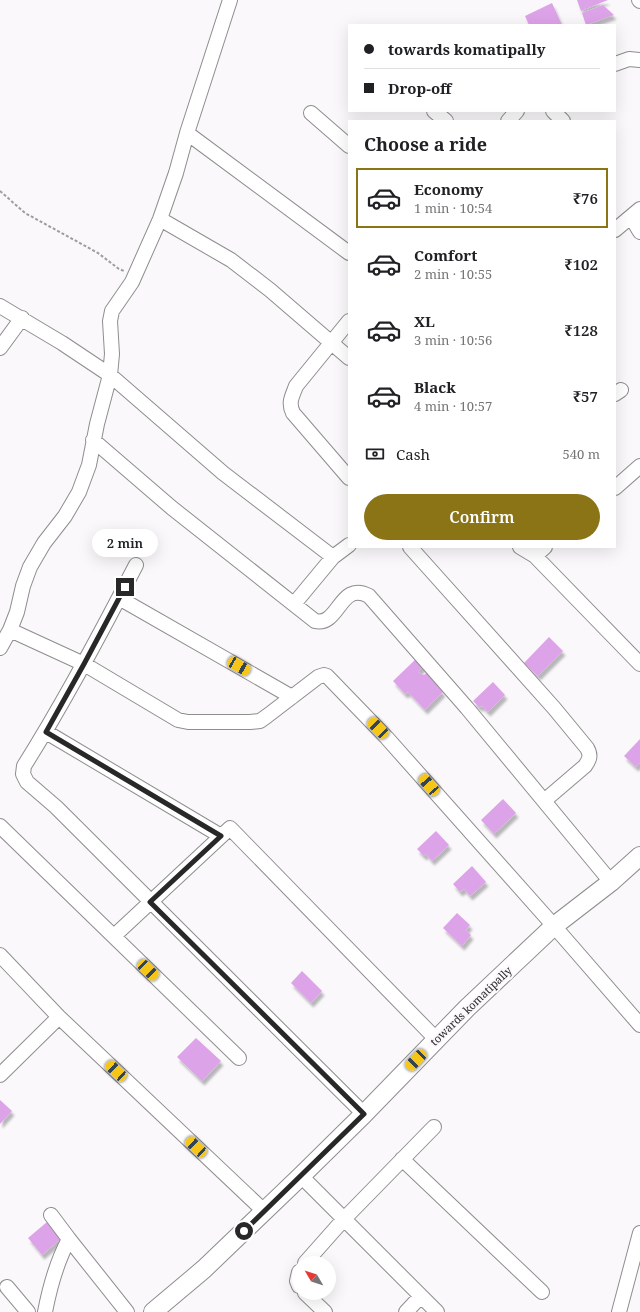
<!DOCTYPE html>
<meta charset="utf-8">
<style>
body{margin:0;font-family:"Noto Serif",serif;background:#f6f6f6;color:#202124;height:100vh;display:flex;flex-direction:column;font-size:15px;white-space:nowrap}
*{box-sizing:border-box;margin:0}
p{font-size:13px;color:#757577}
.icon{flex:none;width:22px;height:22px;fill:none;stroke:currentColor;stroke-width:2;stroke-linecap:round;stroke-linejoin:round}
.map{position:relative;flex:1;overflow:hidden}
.side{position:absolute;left:348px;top:120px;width:268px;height:428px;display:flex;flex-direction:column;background:#fff;border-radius:0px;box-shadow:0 4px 16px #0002}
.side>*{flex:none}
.hud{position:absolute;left:348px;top:24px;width:268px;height:88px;border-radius:0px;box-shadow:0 4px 16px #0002;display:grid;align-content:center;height:88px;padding:0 16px;background:#fff}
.needle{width:26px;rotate:309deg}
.tools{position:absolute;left:292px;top:1256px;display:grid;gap:8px}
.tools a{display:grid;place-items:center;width:44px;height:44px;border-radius:50%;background:#fff;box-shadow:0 4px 16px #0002;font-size:20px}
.end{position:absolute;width:18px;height:18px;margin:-9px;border:5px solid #292829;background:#fff;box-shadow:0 0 0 2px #fff}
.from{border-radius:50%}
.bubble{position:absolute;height:28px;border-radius:14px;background:#fff;box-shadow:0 4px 16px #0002;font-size:13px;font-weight:600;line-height:28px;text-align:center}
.car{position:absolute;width:12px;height:24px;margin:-12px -6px;border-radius:5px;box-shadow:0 0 3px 1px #0007;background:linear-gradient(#f5c518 24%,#345 0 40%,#f5c518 0 76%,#345 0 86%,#f5c518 0)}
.hud b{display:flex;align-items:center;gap:14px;height:38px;font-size:15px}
.hud b+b{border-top:1px solid #e0e0e0}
.hud i{width:10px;height:10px;background:#202124}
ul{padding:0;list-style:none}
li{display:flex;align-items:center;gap:12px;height:60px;margin:0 8px 6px;padding:0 8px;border:2px solid transparent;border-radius:0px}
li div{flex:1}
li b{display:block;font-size:15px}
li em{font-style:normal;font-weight:600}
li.current{border-color:#8a7416}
li>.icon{width:36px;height:36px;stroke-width:1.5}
h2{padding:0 16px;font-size:18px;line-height:48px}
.pay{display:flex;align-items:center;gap:10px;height:44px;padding:0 16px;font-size:15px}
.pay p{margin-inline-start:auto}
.action{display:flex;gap:8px;margin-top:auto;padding:8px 16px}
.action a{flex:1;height:46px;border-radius:24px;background:#8a7416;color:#fff;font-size:16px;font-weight:600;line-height:46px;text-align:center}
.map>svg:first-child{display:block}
.building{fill:#dda3e8;filter:url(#shadow)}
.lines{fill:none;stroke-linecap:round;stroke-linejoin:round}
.minor-casing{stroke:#8f8d8f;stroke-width:16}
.tertiary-casing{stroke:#8f8d8f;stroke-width:20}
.path{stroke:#9e9c9e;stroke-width:2;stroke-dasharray:3 2;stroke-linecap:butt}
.minor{stroke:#fff;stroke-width:14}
.tertiary{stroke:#fff;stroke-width:18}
.route{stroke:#292829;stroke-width:5}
.labels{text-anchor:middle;stroke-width:4;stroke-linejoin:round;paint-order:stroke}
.street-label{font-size:11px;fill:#292829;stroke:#faf8fb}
</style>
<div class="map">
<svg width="640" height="1312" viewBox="0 0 640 1312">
<defs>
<filter id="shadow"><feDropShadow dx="2.5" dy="4.5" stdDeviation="1" flood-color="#0004"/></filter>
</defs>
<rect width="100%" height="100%" fill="#faf8fb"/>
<!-- building -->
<path class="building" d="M577 0H608L581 11Z
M552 3 562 25H529L525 16Z
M603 5 614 15 586 25 582 13Z
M549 637 563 651 538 676 524 663Z
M417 658 424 666 418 672 424 675 427 672 440 685 438 687 443 692 425 710 408 692 405 694 393 681Z
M493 682 505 695 488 712 482 706 479 707 473 701Z
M640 739V763L636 767 624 756Z
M503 799 516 813 494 834 481 820Z
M436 831 449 845 432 861 426 854 424 856 417 849Z
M472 866 486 882 470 896 464 889 460 892 453 884Z
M457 913 470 925 466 930 471 935 462 946 443 928Z
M302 971 322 991 311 1003 291 983Z
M196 1038 221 1061 202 1081 177 1057Z
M0 1100 12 1111 0 1124Z
M47 1222 52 1228 54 1226 63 1237 42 1255 28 1238Z"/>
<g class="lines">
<!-- minor casing -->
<g class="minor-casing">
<path id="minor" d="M639 0 640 1
M615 64 629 59 640 60
M434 111 446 121
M553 111 563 121
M311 113 349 146
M508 121 517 111
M187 133 349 253
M631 217 640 232
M160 219 231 260 270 290 349 358
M615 230 640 209
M0 306 62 343 110 375 223 473 333 557
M349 321 296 386C292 397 288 402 293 413L349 478
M0 348 22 318
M615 394 621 390
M93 440 172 508 315 621C339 627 340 580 369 596L467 708 611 882
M615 488 640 466
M410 547 554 708 587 748C591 755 590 759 585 766L544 801
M520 547 535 556 545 547
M535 556 640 664
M136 565C101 633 65 701 24 766L23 774 27 782 56 807 364 1114
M119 598 292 697
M294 604 333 557 349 545
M10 630 84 664 178 720 188 722H250L260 721 267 716 318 677 324 675 327 676 387 738 554 926 640 1025
M0 648 10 630 17 612 23 586 30 567 44 543 65 516 79 492 89 465 97 424 110 375 112 354 110 321 112 311 132 282 160 219 176 173 187 133 230 0
M46 732 221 836
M0 826 239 1058
M114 936 230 828 436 1039
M0 955 59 1017 264 1211
M0 1075 59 1017
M402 1159 542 1292
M301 1176 437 1312
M51 1215 69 1239 127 1312
M305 1263 344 1219 434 1127
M299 1272 297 1281 299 1286
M7 1287 28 1312
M305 1293 325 1312
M45 1312C50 1286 56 1263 69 1239
M406 1312 421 1296
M619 1312 640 1233"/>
</g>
<!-- tertiary casing -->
<g class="tertiary-casing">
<path id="tertiary" d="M153 1312 204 1269 301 1176 364 1114 467 1008 554 926 611 882 640 856"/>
</g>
<!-- path -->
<path class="path" d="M0 191 25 213 98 253 119 269 124 271"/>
<!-- minor -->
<use href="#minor" class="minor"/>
<!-- tertiary -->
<use href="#tertiary" class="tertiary"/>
</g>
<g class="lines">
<!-- route -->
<path class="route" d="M125 587 84 664 46 732 221 836 150 902 364 1114 244 1231"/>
</g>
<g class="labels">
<!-- street labels -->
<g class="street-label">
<text transform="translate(471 1006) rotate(-44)" y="4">towards komatipally</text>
</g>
</g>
</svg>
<div class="tools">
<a><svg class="needle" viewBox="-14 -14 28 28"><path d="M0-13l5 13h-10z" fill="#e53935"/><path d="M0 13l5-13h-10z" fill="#757577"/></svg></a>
</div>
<i class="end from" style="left:244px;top:1231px"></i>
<i class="end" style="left:125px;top:587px"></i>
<div class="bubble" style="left:92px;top:529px;width:66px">2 min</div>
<i class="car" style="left:239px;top:666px;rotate:120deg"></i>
<i class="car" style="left:378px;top:728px;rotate:316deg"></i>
<i class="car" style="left:429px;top:785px;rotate:319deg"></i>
<i class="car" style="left:148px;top:970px;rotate:134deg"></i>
<i class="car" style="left:416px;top:1060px;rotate:224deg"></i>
<i class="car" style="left:116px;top:1071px;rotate:313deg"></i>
<i class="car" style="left:196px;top:1147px;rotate:313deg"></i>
<div class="hud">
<b><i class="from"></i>towards komatipally</b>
<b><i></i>Drop-off</b>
</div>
<section class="side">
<h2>Choose a ride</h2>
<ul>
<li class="current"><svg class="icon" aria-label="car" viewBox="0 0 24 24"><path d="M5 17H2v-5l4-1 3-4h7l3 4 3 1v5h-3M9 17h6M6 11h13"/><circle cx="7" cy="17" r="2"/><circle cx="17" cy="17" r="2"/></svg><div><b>Economy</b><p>1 min · 10:54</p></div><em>₹76</em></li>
<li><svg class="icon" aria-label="car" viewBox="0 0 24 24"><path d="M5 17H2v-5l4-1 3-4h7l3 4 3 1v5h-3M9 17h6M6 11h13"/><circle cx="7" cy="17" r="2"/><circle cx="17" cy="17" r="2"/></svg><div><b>Comfort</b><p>2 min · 10:55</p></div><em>₹102</em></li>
<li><svg class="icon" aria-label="car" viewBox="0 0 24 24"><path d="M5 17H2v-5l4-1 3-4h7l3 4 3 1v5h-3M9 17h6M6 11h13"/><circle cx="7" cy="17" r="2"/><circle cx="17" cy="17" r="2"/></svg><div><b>XL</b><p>3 min · 10:56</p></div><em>₹128</em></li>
<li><svg class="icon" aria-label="car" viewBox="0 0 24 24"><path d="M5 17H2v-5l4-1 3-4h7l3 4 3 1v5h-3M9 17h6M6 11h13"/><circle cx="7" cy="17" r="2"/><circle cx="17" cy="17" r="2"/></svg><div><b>Black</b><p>4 min · 10:57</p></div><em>₹57</em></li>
</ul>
<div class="pay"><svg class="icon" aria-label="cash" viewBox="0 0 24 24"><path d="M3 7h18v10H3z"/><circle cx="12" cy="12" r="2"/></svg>Cash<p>540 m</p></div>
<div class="action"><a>Confirm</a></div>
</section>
</div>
